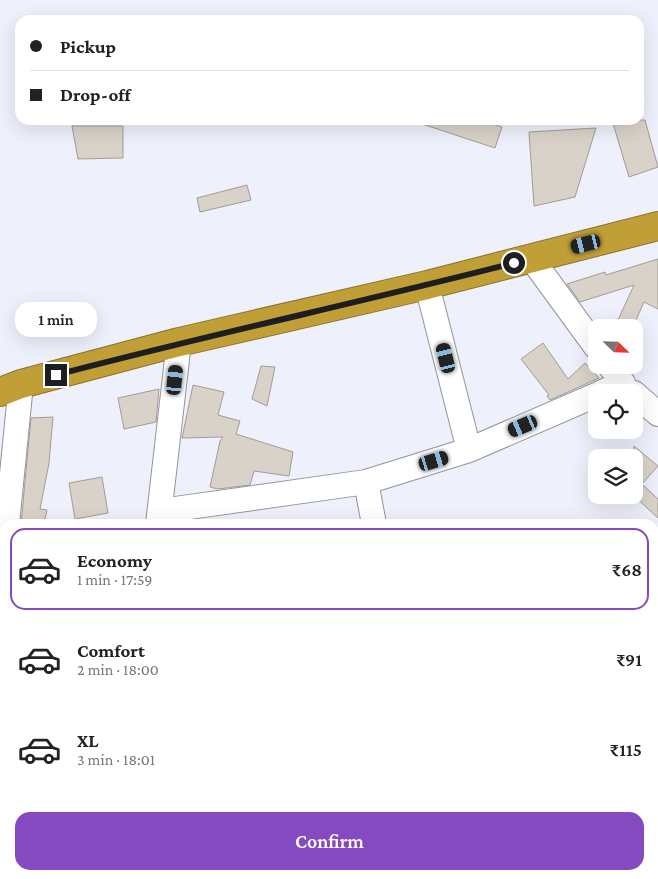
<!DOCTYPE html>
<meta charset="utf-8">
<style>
body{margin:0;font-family:"Crimson Pro",serif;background:#f6f6f6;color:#222;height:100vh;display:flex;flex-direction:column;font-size:19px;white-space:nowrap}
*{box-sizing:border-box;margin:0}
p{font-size:16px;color:#767676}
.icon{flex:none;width:28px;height:28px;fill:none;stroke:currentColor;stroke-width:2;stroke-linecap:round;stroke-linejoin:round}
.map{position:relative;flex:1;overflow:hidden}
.sheet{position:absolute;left:0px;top:519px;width:659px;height:361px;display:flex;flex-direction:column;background:#fff;border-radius:15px 15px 0 0;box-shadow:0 5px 20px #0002}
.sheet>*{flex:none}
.guide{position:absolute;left:15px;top:15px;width:629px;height:110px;border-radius:15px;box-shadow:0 5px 20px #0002;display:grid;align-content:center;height:110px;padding:0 15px;background:#fff}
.needle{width:32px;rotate:113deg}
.buttons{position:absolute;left:588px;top:319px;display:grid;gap:10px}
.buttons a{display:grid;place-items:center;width:55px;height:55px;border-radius:10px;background:#fff;box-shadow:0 5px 20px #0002;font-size:25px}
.end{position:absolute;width:22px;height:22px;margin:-11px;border:6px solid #1d1e21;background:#fff;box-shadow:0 0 0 2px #fff}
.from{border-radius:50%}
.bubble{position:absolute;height:35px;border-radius:15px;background:#fff;box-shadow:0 5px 20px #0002;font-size:16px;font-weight:600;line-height:35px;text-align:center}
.car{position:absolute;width:15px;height:30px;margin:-15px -8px;border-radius:6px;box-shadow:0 0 4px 1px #0007;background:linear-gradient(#222 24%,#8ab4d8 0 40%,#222 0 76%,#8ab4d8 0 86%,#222 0)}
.guide b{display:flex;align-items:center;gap:18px;height:48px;font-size:19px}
.guide b+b{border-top:1px solid #e0e0e0}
.guide i{width:12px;height:12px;background:#222}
ul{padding:9px 0 0;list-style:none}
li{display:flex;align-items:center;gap:15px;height:82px;margin:0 10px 8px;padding:0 5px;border:2px solid transparent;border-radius:15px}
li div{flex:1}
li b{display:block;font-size:19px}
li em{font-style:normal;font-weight:600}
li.selected{border-color:#854ac0}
li>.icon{width:45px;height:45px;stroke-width:1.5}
.primary-button{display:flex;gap:10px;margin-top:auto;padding:10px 15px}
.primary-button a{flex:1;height:58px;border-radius:15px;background:#854ac0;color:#fff;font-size:20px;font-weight:600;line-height:58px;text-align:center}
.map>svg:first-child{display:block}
.building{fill:#d9d2c9;stroke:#a39c94}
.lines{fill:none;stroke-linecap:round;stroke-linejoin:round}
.minor-casing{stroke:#92949d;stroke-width:26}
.highway-casing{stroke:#88722f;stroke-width:30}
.minor{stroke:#fff;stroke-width:24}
.highway{stroke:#c19f37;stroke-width:28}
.route{stroke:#1d1e21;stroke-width:6}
</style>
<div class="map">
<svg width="658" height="879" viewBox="0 0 658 879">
<rect width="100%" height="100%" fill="#eef0fb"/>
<!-- building -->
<path class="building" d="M419 120H481L502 127 495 148 419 123Z
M612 120H645L658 167 629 177Z
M72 126H123V158L78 159Z
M596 128 575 197 534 206 529 132Z
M247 185 251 200 200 212 197 198Z
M658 259V309L644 302 633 327 618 320 634 285 580 302 567 284 605 272 606 275Z
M543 343 568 379 585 363 599 378 550 400 547 396 549 395 521 359Z
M261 366 275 367 267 406 252 399Z
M193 385 224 392 218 415 240 421 236 434 293 452 289 476 254 471 250 485 218 489 210 487 220 441 223 437 182 438Z
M159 389 156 422 124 429 118 398Z
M53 417 49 463 40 509 47 510 44 524H21L31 418Z
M634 446 658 466 642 484 658 499V518L634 496Z
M102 477 108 513 75 519 69 483Z"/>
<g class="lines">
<!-- minor casing -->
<g class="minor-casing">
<path id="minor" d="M531 258 596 347
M602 392 623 383 609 365
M634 393 658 414
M469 450 596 395
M366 482 374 524
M161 511 366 482 469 450 427 285
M7 524 21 384
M158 524 179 342
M0 595 5 546
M654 711H658
M0 768 5 771
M259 875 269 879
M96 879V875"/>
</g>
<!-- highway casing -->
<g class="highway-casing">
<path id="highway" d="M0 392 21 384 179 342 427 285 658 226"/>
</g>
<!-- minor -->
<use href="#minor" class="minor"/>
<!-- highway -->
<use href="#highway" class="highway"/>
</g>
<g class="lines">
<!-- route -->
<path class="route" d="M56 375C208 335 362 302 514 263"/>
</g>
</svg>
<div class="buttons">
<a><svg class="needle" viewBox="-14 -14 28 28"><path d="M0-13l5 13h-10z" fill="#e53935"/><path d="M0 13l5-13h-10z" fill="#767676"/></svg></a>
<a><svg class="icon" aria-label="locate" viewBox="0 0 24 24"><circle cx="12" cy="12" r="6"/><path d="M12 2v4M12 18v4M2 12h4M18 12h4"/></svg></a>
<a><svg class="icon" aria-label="layers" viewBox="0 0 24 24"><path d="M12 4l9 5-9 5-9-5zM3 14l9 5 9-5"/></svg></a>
</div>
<i class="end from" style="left:514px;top:263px"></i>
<i class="end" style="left:56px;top:375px"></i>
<div class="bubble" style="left:15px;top:302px;width:82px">1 min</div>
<i class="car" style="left:586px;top:244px;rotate:256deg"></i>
<i class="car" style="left:446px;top:358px;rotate:346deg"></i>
<i class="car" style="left:175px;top:380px;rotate:6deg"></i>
<i class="car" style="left:523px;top:426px;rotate:247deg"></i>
<i class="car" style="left:434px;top:461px;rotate:73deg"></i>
<div class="guide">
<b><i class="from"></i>Pickup</b>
<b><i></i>Drop-off</b>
</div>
<section class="sheet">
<ul>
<li class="selected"><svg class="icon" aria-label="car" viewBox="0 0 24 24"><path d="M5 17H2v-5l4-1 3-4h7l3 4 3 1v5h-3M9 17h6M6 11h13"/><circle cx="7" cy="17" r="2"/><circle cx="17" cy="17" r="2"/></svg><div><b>Economy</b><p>1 min · 17:59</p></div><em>₹68</em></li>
<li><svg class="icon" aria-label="car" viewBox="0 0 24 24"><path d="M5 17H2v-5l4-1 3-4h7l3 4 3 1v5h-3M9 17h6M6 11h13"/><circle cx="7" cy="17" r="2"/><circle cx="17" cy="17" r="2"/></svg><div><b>Comfort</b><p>2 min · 18:00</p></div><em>₹91</em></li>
<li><svg class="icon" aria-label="car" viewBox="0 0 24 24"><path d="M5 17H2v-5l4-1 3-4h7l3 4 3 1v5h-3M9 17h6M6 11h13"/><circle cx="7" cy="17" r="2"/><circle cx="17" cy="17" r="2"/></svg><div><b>XL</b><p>3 min · 18:01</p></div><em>₹115</em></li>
</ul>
<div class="primary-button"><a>Confirm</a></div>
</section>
</div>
